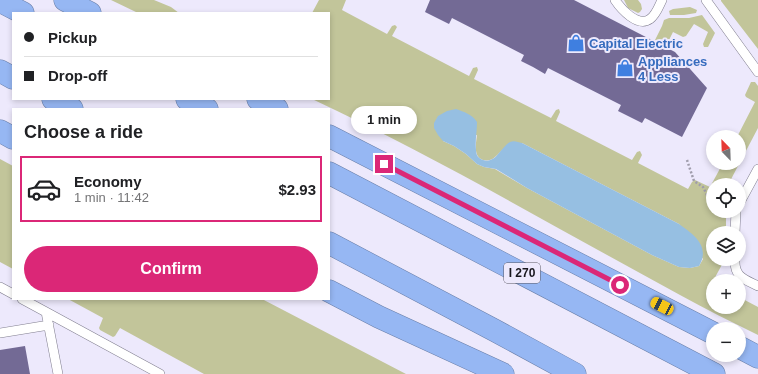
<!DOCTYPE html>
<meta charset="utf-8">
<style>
body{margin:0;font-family:Arial,sans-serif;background:#f2f2f2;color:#202124;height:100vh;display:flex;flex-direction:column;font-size:15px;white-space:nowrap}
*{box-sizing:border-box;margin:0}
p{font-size:13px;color:#757577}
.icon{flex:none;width:22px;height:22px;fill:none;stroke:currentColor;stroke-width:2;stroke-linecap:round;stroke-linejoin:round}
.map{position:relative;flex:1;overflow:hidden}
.drawer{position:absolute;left:12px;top:108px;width:318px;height:192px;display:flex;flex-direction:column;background:#fff;border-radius:0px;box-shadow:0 2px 6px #0003}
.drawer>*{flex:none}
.guide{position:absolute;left:12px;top:12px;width:318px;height:88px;border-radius:0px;box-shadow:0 2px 6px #0003;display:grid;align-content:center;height:88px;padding:0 12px;background:#fff}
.needle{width:26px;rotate:337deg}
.buttons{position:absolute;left:706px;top:130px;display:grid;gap:8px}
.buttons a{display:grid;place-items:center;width:40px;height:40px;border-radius:50%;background:#fff;box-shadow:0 2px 6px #0003;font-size:20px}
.end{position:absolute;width:18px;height:18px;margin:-9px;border:5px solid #db2777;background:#fff;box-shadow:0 0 0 2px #fff}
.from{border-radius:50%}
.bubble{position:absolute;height:28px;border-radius:14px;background:#fff;box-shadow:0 2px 6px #0003;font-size:13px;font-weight:700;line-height:28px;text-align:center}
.car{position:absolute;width:12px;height:24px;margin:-12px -6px;border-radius:5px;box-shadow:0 0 3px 1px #0007;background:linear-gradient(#f5c518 24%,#345 0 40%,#f5c518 0 76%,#345 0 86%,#f5c518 0)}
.guide b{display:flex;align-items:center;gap:14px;height:38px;font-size:15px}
.guide b+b{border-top:1px solid #e0e0e0}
.guide i{width:10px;height:10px;background:#202124}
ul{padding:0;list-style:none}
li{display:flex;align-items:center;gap:12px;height:66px;margin:0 8px 6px;padding:0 4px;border:2px solid transparent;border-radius:0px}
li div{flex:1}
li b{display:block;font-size:15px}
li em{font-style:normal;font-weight:700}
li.active{border-color:#db2777}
li>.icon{width:36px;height:36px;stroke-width:1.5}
h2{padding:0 12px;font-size:18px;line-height:48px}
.button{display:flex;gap:8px;margin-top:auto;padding:8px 12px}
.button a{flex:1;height:46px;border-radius:24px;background:#db2777;color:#fff;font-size:16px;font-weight:700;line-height:46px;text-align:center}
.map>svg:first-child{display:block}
.green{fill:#c2c59a;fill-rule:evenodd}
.water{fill:#96bfe2}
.building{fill:#736a95}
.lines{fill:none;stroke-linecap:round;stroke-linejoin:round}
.service-casing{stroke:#807e8f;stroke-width:10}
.motorway-casing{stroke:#6a7fa8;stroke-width:23}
.path{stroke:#a09dac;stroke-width:2.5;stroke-dasharray:2 2;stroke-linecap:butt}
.service{stroke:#fff;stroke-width:9}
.motorway{stroke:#96b7f3;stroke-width:22}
.route{stroke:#db2777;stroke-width:5}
.labels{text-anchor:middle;stroke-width:4;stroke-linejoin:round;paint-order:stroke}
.shield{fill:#ede9fc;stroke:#585660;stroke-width:1}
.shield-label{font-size:12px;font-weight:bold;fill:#18171d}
.shop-label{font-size:13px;font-weight:bold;fill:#366cbe;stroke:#ede9fc;text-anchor:start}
</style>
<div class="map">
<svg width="758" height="374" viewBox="0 0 758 374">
<rect width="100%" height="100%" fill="#ede9fc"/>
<!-- green -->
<path class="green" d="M111 0H154L171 7 179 13H138Z
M319 0H346L342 10 387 34 392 26 395 25 397 27 392 36 469 76 473 68 477 67 478 70 474 79 551 118 556 110 559 109 560 112 556 121 632 160 637 152 640 151 642 155 638 163 688 189 692 182 695 180 710 187 723 163H739V137H737L755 102 746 97 745 95 751 82H755L758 86V128L728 185H713V211H723L726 213V233H713V259H725L712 283 713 307H739V297L758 307V335C732 322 705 309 680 295 558 229 438 158 312 99H329V13H312ZM477 135C476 143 473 157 483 160 488 161 492 160 495 157 499 154 502 149 507 147 511 145 517 144 522 143L679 224 703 259 699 266 690 268 679 267 652 255 527 188 495 169 484 167 477 164 466 154 454 146 443 141Z
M624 0H638L641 4 642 9 640 12 638 13 628 8Z
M721 0H758V49L721 1Z
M690 7 697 10 696 13 684 15H670L669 11 673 9Z
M702 15 715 33 708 47H704L703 44 708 32 694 24 686 36 683 37 673 32 666 46 655 40 662 26 664 20 669 18H689Z
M0 159 13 166V269L0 262Z
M68 299H262L406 374H204L120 328 115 336 113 337 100 330 99 328 103 318Z"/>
<!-- water -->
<path class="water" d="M456 109C464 112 472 114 477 122 477 131 475 141 476 150 476 155 478 158 483 160 496 164 500 148 510 142 514 140 518 142 522 143L679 224C693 234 711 246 699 266L690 268 679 267 652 255 527 188 496 169 484 167 477 164 466 154 454 146 443 141 438 135 434 128V123L438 116 447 111Z"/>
<!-- building -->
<path class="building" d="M430 0H574L675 52 707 88 682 137 645 118 642 123 618 111 621 105 548 68 545 74 533 67 521 61 524 55 452 18 449 24 425 12Z
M25 346 30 374H0V350Z"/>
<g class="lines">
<!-- service casing -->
<g class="service-casing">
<path id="service" d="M615 0C621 9 638 28 650 19 656 15 659 6 662 0
M706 0 758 72
M739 204 758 169
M735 233 736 211
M735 259C734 277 744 279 758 286
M0 287 13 294
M22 299 46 312 58 374
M46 312 160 374
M0 333 49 325"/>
</g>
<!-- motorway casing -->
<g class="motorway-casing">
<path id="motorway" d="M65 0 90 13
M0 1 23 13
M0 71 13 78
M53 99 72 109
M187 99 207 109
M258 99 277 109
M0 131 13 138
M329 136 713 333
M329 173 714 374
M329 243 494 330 575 374
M329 291 379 317 503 374
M739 347 758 357"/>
</g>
<!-- path -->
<path class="path" d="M687 160 694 181 703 187 710 201 713 202"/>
<!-- service -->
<use href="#service" class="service"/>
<!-- motorway -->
<use href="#motorway" class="motorway"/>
</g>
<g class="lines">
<!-- route -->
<path class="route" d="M384 164 620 285"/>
</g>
<!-- icons -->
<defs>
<g id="shop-bare" transform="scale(1.38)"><path d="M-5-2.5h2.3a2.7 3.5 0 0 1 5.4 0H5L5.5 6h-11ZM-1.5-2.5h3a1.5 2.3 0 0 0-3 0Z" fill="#3f7fe0" stroke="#ede9fc" stroke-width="2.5" paint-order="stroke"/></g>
</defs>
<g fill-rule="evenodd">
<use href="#shop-bare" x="576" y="43"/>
<use href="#shop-bare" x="625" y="68"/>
</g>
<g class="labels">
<!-- shield labels -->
<rect class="shield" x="504" y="263" width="36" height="20" rx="3"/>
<g class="shield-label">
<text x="522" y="277">I 270</text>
</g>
<!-- shop labels -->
<g class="shop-label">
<text x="589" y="48">Capital Electric</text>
<text x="638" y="66">Appliances<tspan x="638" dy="15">4 Less</tspan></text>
</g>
</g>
</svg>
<div class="buttons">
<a><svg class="needle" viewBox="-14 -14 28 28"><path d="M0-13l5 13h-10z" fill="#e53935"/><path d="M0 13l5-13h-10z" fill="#757577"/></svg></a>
<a><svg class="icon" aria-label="locate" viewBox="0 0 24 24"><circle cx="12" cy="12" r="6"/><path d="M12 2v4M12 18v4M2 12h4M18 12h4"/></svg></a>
<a><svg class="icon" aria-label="layers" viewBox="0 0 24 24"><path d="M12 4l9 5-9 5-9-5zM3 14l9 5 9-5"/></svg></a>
<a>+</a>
<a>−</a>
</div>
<i class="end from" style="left:620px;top:285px"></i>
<i class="end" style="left:384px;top:164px"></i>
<div class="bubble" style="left:351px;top:106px;width:66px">1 min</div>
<i class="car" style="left:662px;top:306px;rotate:297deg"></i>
<div class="guide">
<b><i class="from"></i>Pickup</b>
<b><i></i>Drop-off</b>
</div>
<section class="drawer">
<h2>Choose a ride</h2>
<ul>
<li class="active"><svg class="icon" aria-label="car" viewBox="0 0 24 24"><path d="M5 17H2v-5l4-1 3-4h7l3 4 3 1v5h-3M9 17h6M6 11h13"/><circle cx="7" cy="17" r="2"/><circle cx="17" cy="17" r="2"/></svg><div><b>Economy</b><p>1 min · 11:42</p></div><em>$2.93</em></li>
</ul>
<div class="button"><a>Confirm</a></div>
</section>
</div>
